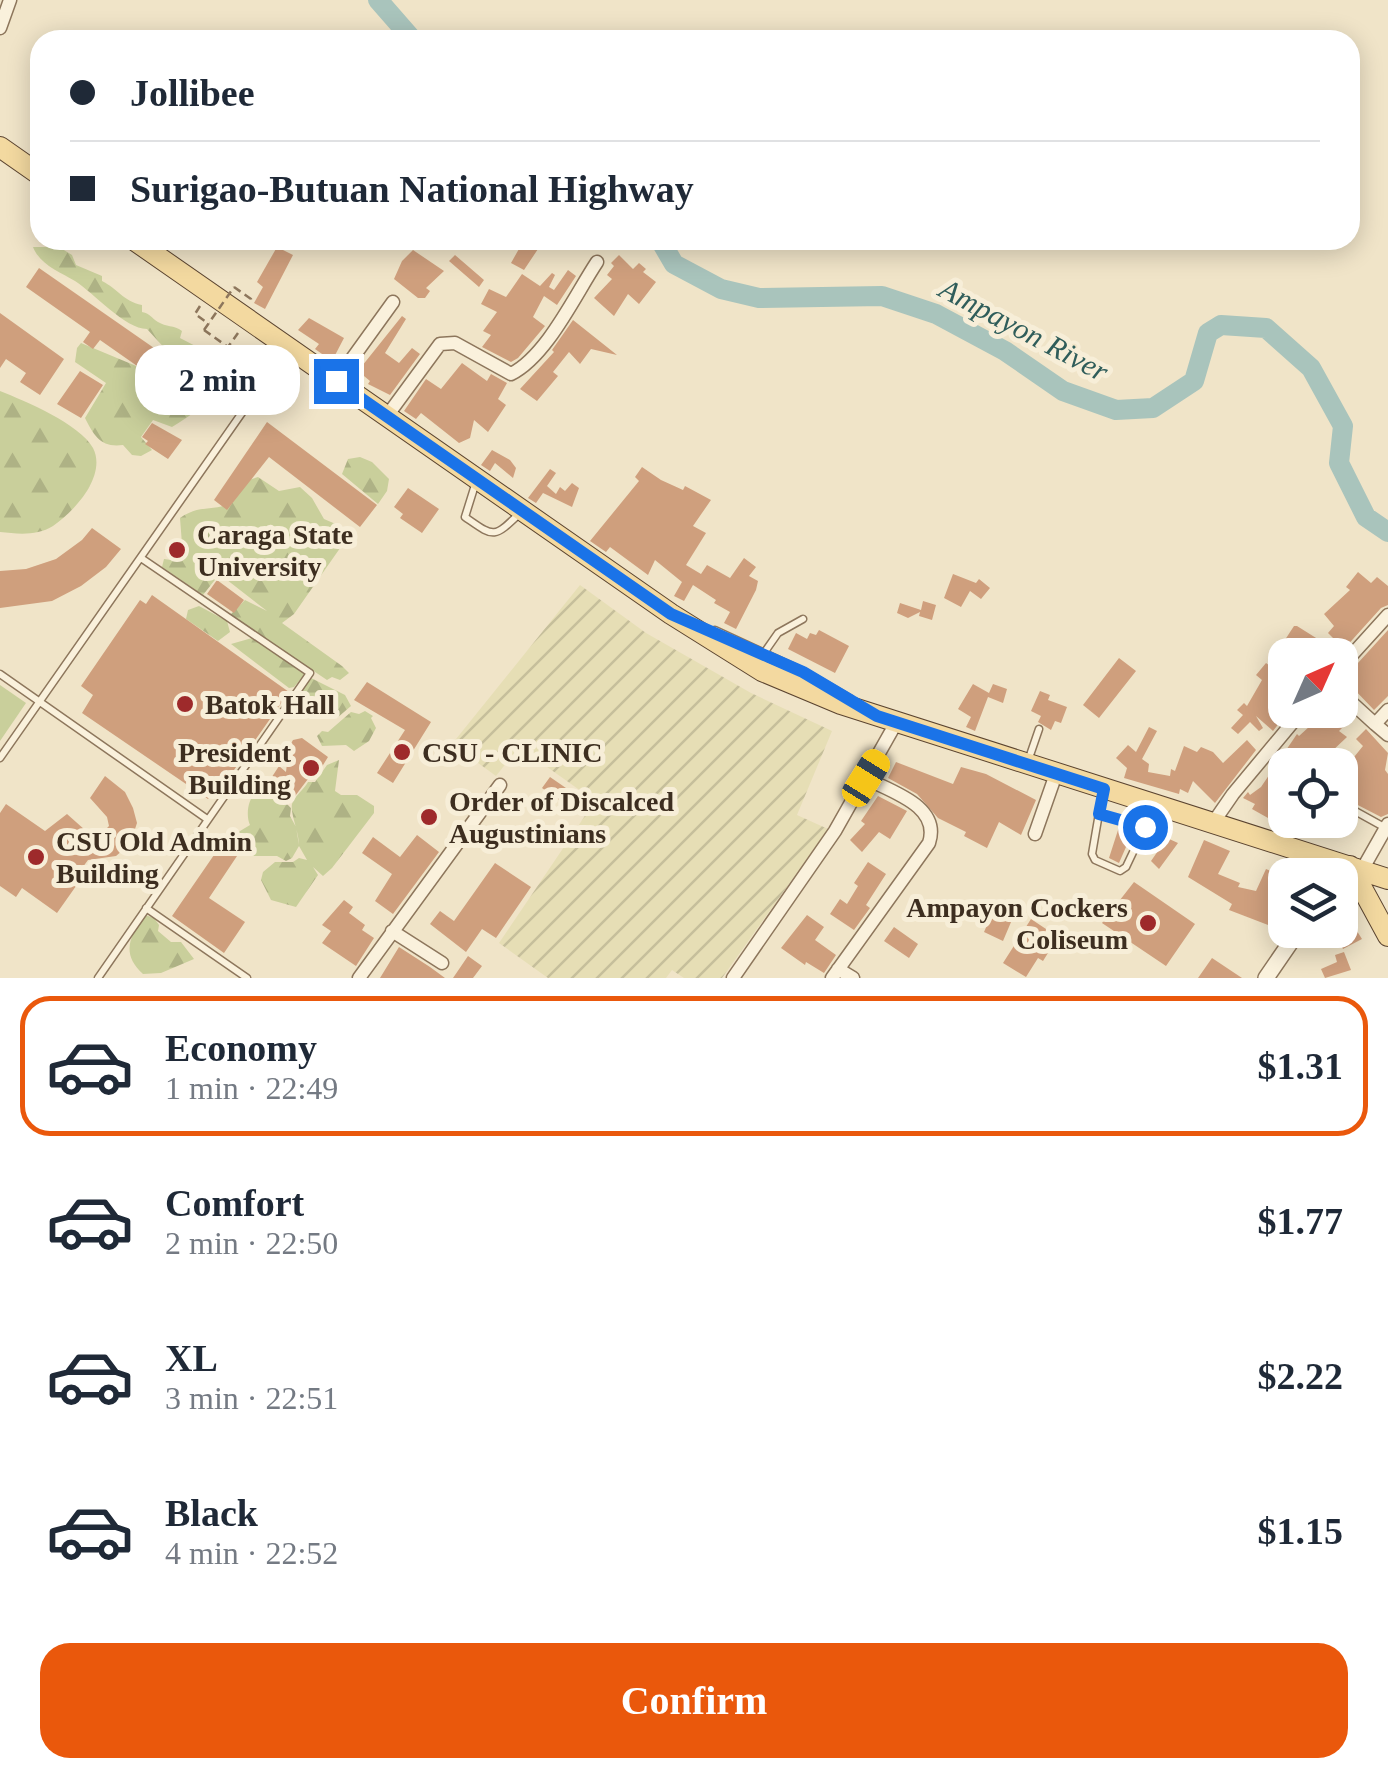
<!DOCTYPE html>
<meta charset="utf-8">
<style>
body{margin:0;font-family:"Times New Roman",serif;background:#f6f6f7;color:#1f2937;height:100vh;display:flex;flex-direction:column;font-size:38px;white-space:nowrap}
*{box-sizing:border-box;margin:0}
p{font-size:32px;color:#747a83}
.icon{flex:none;width:55px;height:55px;fill:none;stroke:currentColor;stroke-width:2;stroke-linecap:round;stroke-linejoin:round}
.map{position:relative;height:978px;overflow:hidden}
.details{display:flex;flex-direction:column;background:#fff;flex:1}
.details>*{flex:none}
.top-card{position:absolute;left:30px;top:30px;width:1330px;height:220px;border-radius:30px;box-shadow:0 5px 25px #0003;display:grid;align-content:center;height:220px;padding:0 40px;background:#fff}
.needle{width:65px;rotate:45deg}
.controls{position:absolute;left:1268px;top:638px;display:grid;gap:20px}
.controls a{display:grid;place-items:center;width:90px;height:90px;border-radius:20px;background:#fff;box-shadow:0 5px 25px #0003;font-size:50px}
.end{position:absolute;width:45px;height:45px;margin:-22px;border:12px solid #1a73e8;background:#fff;box-shadow:0 0 0 5px #fff}
.from{border-radius:50%}
.bubble{position:absolute;height:70px;border-radius:30px;background:#fff;box-shadow:0 5px 25px #0003;font-size:32px;font-weight:800;line-height:70px;text-align:center}
.car{position:absolute;width:30px;height:60px;margin:-30px -15px;border-radius:12px;box-shadow:0 0 8px 2px #0007;background:linear-gradient(#f5c518 24%,#345 0 40%,#f5c518 0 76%,#345 0 86%,#f5c518 0)}
.top-card b{display:flex;align-items:center;gap:35px;height:95px;font-size:38px}
.top-card b+b{border-top:2px solid #e0e1e3}
.top-card i{width:25px;height:25px;background:#1f2937}
ul{padding:18px 0 0;list-style:none}
li{display:flex;align-items:center;gap:30px;height:140px;margin:0 20px 15px;padding:0 20px;border:5px solid transparent;border-radius:30px}
li div{flex:1}
li b{display:block;font-size:38px}
li em{font-style:normal;font-weight:800}
li.on{border-color:#ea580c}
li>.icon{width:90px;height:90px;stroke-width:1.5}
.cta{display:flex;gap:20px;margin-top:auto;padding:20px 40px}
.cta a{flex:1;height:115px;border-radius:30px;background:#ea580c;color:#fff;font-size:40px;font-weight:800;line-height:115px;text-align:center}
.map>svg:first-child{display:block}
.farmland{fill:url(#farmland-furrows)}
.forest{fill:url(#forest-firs)}
.green{fill:#c9cf9b}
.lines{fill:none;stroke-linecap:round;stroke-linejoin:round}
.river{stroke:#a9c4bc;stroke-width:20}
.building{fill:#cf9f7d}
.service-casing{stroke:#8d765c;stroke-width:9}
.minor-casing{stroke:#8d765c;stroke-width:15}
.tertiary-casing{stroke:#8d765c;stroke-width:18}
.primary-casing{stroke:#5b4430;stroke-width:22}
.path{stroke:#8d765c;stroke-width:2.5;stroke-dasharray:8 5;stroke-linecap:butt}
.service{stroke:#faf1dc;stroke-width:6}
.minor{stroke:#faf1dc;stroke-width:12}
.tertiary{stroke:#faf1dc;stroke-width:15}
.primary{stroke:#f3d9a0;stroke-width:20}
.path-bridge{stroke:#8d765c;stroke-width:2.5;stroke-dasharray:8 5;stroke-linecap:butt}
.route{stroke:#1a73e8;stroke-width:12}
.poi-dot{fill:#9e2a2b;stroke:#f7eed8;stroke-width:4}
.labels{text-anchor:middle;stroke-width:10;stroke-linejoin:round;paint-order:stroke}
.poi-label{font-size:28px;font-weight:bold;fill:#3d2e20;stroke:#f7eed8;text-anchor:start}
.water-label{font-size:30px;font-style:italic;fill:#2f5d5a;stroke:#f7eed8}
</style>
<div class="map">
<svg width="1388" height="978" viewBox="0 0 1388 978">
<defs>
<pattern id="farmland-furrows" width="10" height="10" patternUnits="userSpaceOnUse" patternTransform="scale(2.5)"><rect width="10" height="10" fill="#e6deb5"/><path d="M-1 1l2-2M0 10L10 0M9 11l2-2" fill="none" stroke="#c6bf9b"/></pattern>
<pattern id="forest-firs" width="22" height="20" patternUnits="userSpaceOnUse" patternTransform="scale(2.5)"><rect width="22" height="20" fill="#c9cf9b"/><path d="M5 1l3.5 6h-7zM16 11l3.5 6h-7z" fill="#aeb285"/></pattern>
</defs>
<rect width="100%" height="100%" fill="#f0e4c8"/>
<!-- farmland -->
<path class="farmland" d="M580 585 646 633 751 693 832 731 797 815 828 829 722 978H684L672 970 666 978H548L499 943 595 801 519 747 496 776 452 744Z"/>
<!-- forest -->
<path class="forest" d="M33 247H59L72 255 76 265 102 276V281C118 289 123 301 142 305V312C151 314 151 318 158 322 166 327 174 325 182 331L180 338 207 352 223 369 246 376V389L231 402 220 392 221 386 169 353 147 329C125 329 94 293 75 281 60 272 40 265 33 247Z
M81 343 141 368C164 347 190 377 211 392 204 407 187 418 172 427L153 420 141 437 152 450 141 456 132 455 123 445C101 448 94 436 85 418L106 383 75 362 77 348Z
M0 391C25 401 80 424 93 448 107 475 75 511 53 526 37 536 18 534 0 532Z
M360 457 372 462 389 479 387 491 378 504 342 474 348 459Z
M258 477 279 491 300 487 312 498 324 519 352 531 294 614 282 623 342 666 349 673 340 680 332 677 327 680 230 615 245 600 267 611 213 569 218 576 203 595 162 567 164 559 171 560V549L185 548 182 544 180 518C200 504 211 512 232 503L242 482Z
M199 606 227 621 230 632 218 641 186 619 188 610Z
M252 638 305 674 294 687 289 688 231 644Z
M309 677 345 695 351 706 337 718 321 706 310 719 304 717 294 703Z
M365 711 373 716 371 718 376 728 369 741 354 751 346 745 322 746 317 736 322 731 328 732 351 712 359 714Z
M339 760 335 791 341 795H357L374 806V813L332 868 323 876 313 867 318 875 296 907 271 900 261 880 263 872 275 862H293L299 858 307 860 299 846 292 858 286 861 277 856H254L233 840 235 834 250 825C244 812 250 783 271 791 278 794 286 803 291 808L290 816 296 827 299 845C299 832 290 813 292 804 294 797 304 789 308 782H315L327 765Z
M145 915 154 918 159 925 158 931 171 942H181L194 959 161 973 143 974C121 954 129 937 145 915Z"/>
<!-- green -->
<path class="green" d="M0 685 26 703 0 741Z"/>
<g class="lines">
<!-- river -->
<path class="river" d="M378 0 413 40
M660 240 674 264 721 289 759 298 882 296 936 314 1005 351 1063 391 1116 410 1153 408 1194 381 1208 333 1221 325 1266 328 1311 368 1343 426 1339 463 1366 517 1388 532"/>
</g>
<!-- building -->
<path class="building" d="M524 240H544L524 270 511 263Z
M277 247 293 255 265 309 254 303 263 287 257 282Z
M413 250 444 271 426 288 430 291 425 298H418L394 279 402 261Z
M455 255 484 280 479 287 449 261Z
M619 255 633 269 639 263 646 269 643 272 656 282 639 304 628 294 614 316 594 298 612 279 607 275 614 266 611 263Z
M39 268 154 348 140 368 100 340 93 349 83 342 90 332 26 287Z
M568 270 576 276 557 305 544 296 533 317 545 326 518 358 511 362 482 347 491 335 483 331 497 312 481 304 489 289 506 297 522 274 540 286 552 273 555 275 549 287 554 290Z
M0 313 64 359 40 395 20 382 26 373 6 359 0 368Z
M402 316 406 319 385 353 399 363 412 348 420 354 390 395 368 384 370 381 358 371Z
M309 318 344 338 332 361 315 349 319 344 298 330Z
M573 320 617 355 591 349 580 364 569 352 553 372 558 376 537 401 520 389 554 352 552 350Z
M462 363 487 381 491 374 507 383 498 399 506 405 488 432 474 420 470 438 459 443 421 413 416 419 404 411 426 379 441 389Z
M80 371 103 385 81 418 57 404Z
M267 422 377 505 360 527 269 457 227 510 214 500Z
M152 423 182 440 168 459 145 444 148 441 142 437Z
M492 450 510 460 516 468 513 478 495 463 490 471 481 465Z
M642 467 661 480 683 490 685 486 711 500 693 526 706 533 686 565 701 574 707 565 730 578 744 558 756 567 749 576 758 581 756 590 736 629 724 623 730 612 714 603 716 600 693 585 684 601 674 596 682 582 655 560 648 575 610 547 606 552 590 541 639 481 635 477Z
M550 469 556 473 547 486 556 494 560 487 565 491 572 483 579 488 572 507 543 493 536 503 528 498Z
M408 488 439 509 422 533 400 518 403 514 394 507Z
M92 528 121 549 106 567 81 586 52 601 0 608V571L26 569 56 559 82 540Z
M1358 572 1371 583 1377 577 1388 586V605L1381 608 1344 649 1328 633 1334 626 1324 614 1350 590 1346 587Z
M953 574 976 583 979 579 990 588 981 599 970 591 961 607 944 598Z
M217 580 244 600 234 613 207 594Z
M152 595 289 692 215 797 212 794 208 799 82 713 93 695 81 686 140 600 146 604Z
M923 601 936 605 932 620 919 616 920 612 908 618 897 613 900 603 921 610Z
M1294 626H1297L1340 653 1307 655 1303 651 1300 655H1286L1279 649Z
M819 630 849 646 835 673 788 649 796 633 807 639 810 633 816 635Z
M1388 630V696L1374 710 1351 686 1340 682V678L1347 675Z
M1119 658 1136 671 1099 718 1083 705Z
M1266 663 1281 674 1273 684 1283 695 1276 704 1287 713 1273 731 1256 716 1263 728 1259 731 1250 722 1238 734 1231 728 1243 715 1237 710 1244 703 1247 706 1262 680 1256 675Z
M367 682 431 722 393 783 377 773 405 730 354 700Z
M973 684 989 693 993 684 1007 689 1003 703 988 697 975 731 966 727 971 717 958 709Z
M1040 691 1050 695 1048 700 1067 707 1061 723 1055 721 1051 730 1038 722 1041 716 1031 711Z
M1342 708 1351 719 1339 731 1347 737 1329 754 1343 765H1285V792L1280 807 1285 809 1275 822 1252 809 1255 804 1243 798 1248 792 1250 795 1261 787 1297 734 1299 736 1310 726 1317 710Z
M1149 727 1157 731 1142 759 1149 764 1148 772 1170 776 1171 769 1175 771 1184 746 1197 752 1201 747 1213 752 1223 763 1247 740 1256 750 1215 803 1193 781 1188 793 1180 789 1179 794 1124 778 1127 768 1116 758 1128 745 1136 752Z
M1366 729 1388 753 1385 770 1388 774V814L1381 817 1348 800 1340 803 1354 781 1341 773 1363 746 1356 739Z
M302 738 328 757 315 778 311 775 289 804 268 783 279 766 286 772 289 747 293 740Z
M896 762 953 784 961 767 986 774 1036 800 1021 835 999 822 987 848 964 836 966 832 938 818 917 794 888 778Z
M105 776 125 792 133 808 137 823 130 844 116 856 88 860 77 875 81 879 57 913 22 888 16 897 0 886V813L6 804 45 831 67 814 85 830 102 833 109 826 107 817 90 798Z
M550 777 579 797 571 809 542 788Z
M878 796 907 811 890 839 879 832 862 852 850 840 865 824 861 821Z
M1280 820H1325V835L1280 824Z
M1119 827 1133 831 1119 863 1109 858Z
M417 835 439 852 393 914 375 901 392 874 362 853 373 837 400 857Z
M1167 838 1178 843 1159 869 1151 861Z
M225 839 241 850 209 898 245 922 224 953 172 916Z
M1204 840 1230 851 1218 874 1240 883 1238 887 1256 891 1266 869 1285 877V908L1276 928 1229 910 1232 904 1188 877Z
M868 862 886 874 866 905 870 908 854 930 830 914 840 899 847 904 858 886 854 883Z
M495 863 531 887 496 938 482 929 466 952 430 924 440 911 454 921Z
M1134 882 1195 924 1166 966 1102 923Z
M344 900 353 907 349 913 365 925 362 930 374 938 356 966 322 943 331 931 322 925Z
M1340 900 1351 914 1348 917 1362 939 1343 949 1333 930H1340Z
M995 907 1014 915 1003 941 984 932Z
M807 915 824 927 815 940 836 955 824 973 806 962 805 965 781 948Z
M1031 919 1058 937 1043 961 1038 958 1026 977 1003 963Z
M894 927 918 944 909 958 884 941Z
M399 947 430 967 445 978H380Z
M1344 952 1351 970 1325 978 1321 969 1337 962 1335 955Z
M468 956 482 966 473 978H453Z
M1212 958 1242 978H1198Z"/>
<g class="lines">
<!-- service casing -->
<g class="service-casing">
<path id="service" d="M475 485 465 517C494 537 493 539 519 514
M715 630 803 671 851 699
M764 653 778 633 803 619
M0 674 207 819
M0 758 286 350
M1028 761 1039 729
M1103 790 1092 854 1095 860 1120 871 1126 867 1154 808
M1346 806 1384 827
M1099 814 1145 827
M146 908 247 978
M98 978 310 673 141 558"/>
</g>
<!-- minor casing -->
<g class="minor-casing">
<path id="minor" d="M0 28 10 0
M336 381 393 302
M387 416 440 344 455 343 511 374C547 356 575 295 597 262
M1340 668 1388 615
M1340 692 1375 724 1388 710
M1375 724 1388 735
M1213 823 1233 794 1303 710
M1035 834 1056 774
M1362 870 1388 824
M392 931 442 963
M838 969 853 978
M359 978 500 785
M733 978 835 831 896 723
M832 978 929 843C941 806 892 792 865 778"/>
</g>
<!-- tertiary casing -->
<g class="tertiary-casing">
<path id="tertiary" d="M1266 978 1299 930"/>
</g>
<!-- primary casing -->
<g class="primary-casing">
<path id="primary" d="M0 147 40 175
M134 240 671 614 762 671 841 704 1388 879
M1350 866 1388 936"/>
</g>
<!-- path -->
<path class="path" d="M234 287 251 299 250 301
M200 306 195 314 209 324
M204 330 228 347 238 333"/>
<!-- service -->
<use href="#service" class="service"/>
<!-- minor -->
<use href="#minor" class="minor"/>
<!-- tertiary -->
<use href="#tertiary" class="tertiary"/>
<!-- primary -->
<use href="#primary" class="primary"/>
<!-- path-bridge -->
<path class="path-bridge" d="M204 330 234 287"/>
</g>
<g class="lines">
<!-- route -->
<path class="route" d="M336 381 671 614 803 672 877 716 1104 789 1099 814 1145 827"/>
</g>
<!-- markers -->
<g class="poi-dot">
<circle cx="177" cy="550" r="10"/>
<circle cx="185" cy="704" r="10"/>
<circle cx="402" cy="752" r="10"/>
<circle cx="311" cy="768" r="10"/>
<circle cx="429" cy="817" r="10"/>
<circle cx="36" cy="857" r="10"/>
<circle cx="1148" cy="923" r="10"/>
</g>
<g class="labels">
<!-- poi labels -->
<g class="poi-label">
<text x="197" y="544">Caraga State<tspan x="197" dy="32">University</tspan></text>
<text x="205" y="714">Batok Hall</text>
<text x="291" y="762" text-anchor="end">President<tspan x="291" dy="32">Building</tspan></text>
<text x="422" y="762">CSU - CLINIC</text>
<text x="449" y="811">Order of Discalced<tspan x="449" dy="32">Augustinians</tspan></text>
<text x="56" y="851">CSU Old Admin<tspan x="56" dy="32">Building</tspan></text>
<text x="1128" y="917" text-anchor="end">Ampayon Cockers<tspan x="1128" dy="32">Coliseum</tspan></text>
</g>
<!-- water labels -->
<g class="water-label">
<text transform="translate(1024 330) rotate(28)" y="10">Ampayon River</text>
</g>
</g>
</svg>
<div class="controls">
<a><svg class="needle" viewBox="-14 -14 28 28"><path d="M0-13l5 13h-10z" fill="#e53935"/><path d="M0 13l5-13h-10z" fill="#747a83"/></svg></a>
<a><svg class="icon" aria-label="locate" viewBox="0 0 24 24"><circle cx="12" cy="12" r="6"/><path d="M12 2v4M12 18v4M2 12h4M18 12h4"/></svg></a>
<a><svg class="icon" aria-label="layers" viewBox="0 0 24 24"><path d="M12 4l9 5-9 5-9-5zM3 14l9 5 9-5"/></svg></a>
</div>
<i class="end from" style="left:1145px;top:827px"></i>
<i class="end" style="left:336px;top:381px"></i>
<div class="bubble" style="left:135px;top:345px;width:165px">2 min</div>
<i class="car" style="left:866px;top:778px;rotate:32deg"></i>
<div class="top-card">
<b><i class="from"></i>Jollibee</b>
<b><i></i>Surigao-Butuan National Highway</b>
</div>
</div>
<section class="details">
<ul>
<li class="on"><svg class="icon" aria-label="car" viewBox="0 0 24 24"><path d="M5 17H2v-5l4-1 3-4h7l3 4 3 1v5h-3M9 17h6M6 11h13"/><circle cx="7" cy="17" r="2"/><circle cx="17" cy="17" r="2"/></svg><div><b>Economy</b><p>1 min · 22:49</p></div><em>$1.31</em></li>
<li><svg class="icon" aria-label="car" viewBox="0 0 24 24"><path d="M5 17H2v-5l4-1 3-4h7l3 4 3 1v5h-3M9 17h6M6 11h13"/><circle cx="7" cy="17" r="2"/><circle cx="17" cy="17" r="2"/></svg><div><b>Comfort</b><p>2 min · 22:50</p></div><em>$1.77</em></li>
<li><svg class="icon" aria-label="car" viewBox="0 0 24 24"><path d="M5 17H2v-5l4-1 3-4h7l3 4 3 1v5h-3M9 17h6M6 11h13"/><circle cx="7" cy="17" r="2"/><circle cx="17" cy="17" r="2"/></svg><div><b>XL</b><p>3 min · 22:51</p></div><em>$2.22</em></li>
<li><svg class="icon" aria-label="car" viewBox="0 0 24 24"><path d="M5 17H2v-5l4-1 3-4h7l3 4 3 1v5h-3M9 17h6M6 11h13"/><circle cx="7" cy="17" r="2"/><circle cx="17" cy="17" r="2"/></svg><div><b>Black</b><p>4 min · 22:52</p></div><em>$1.15</em></li>
</ul>
<div class="cta"><a>Confirm</a></div>
</section>
